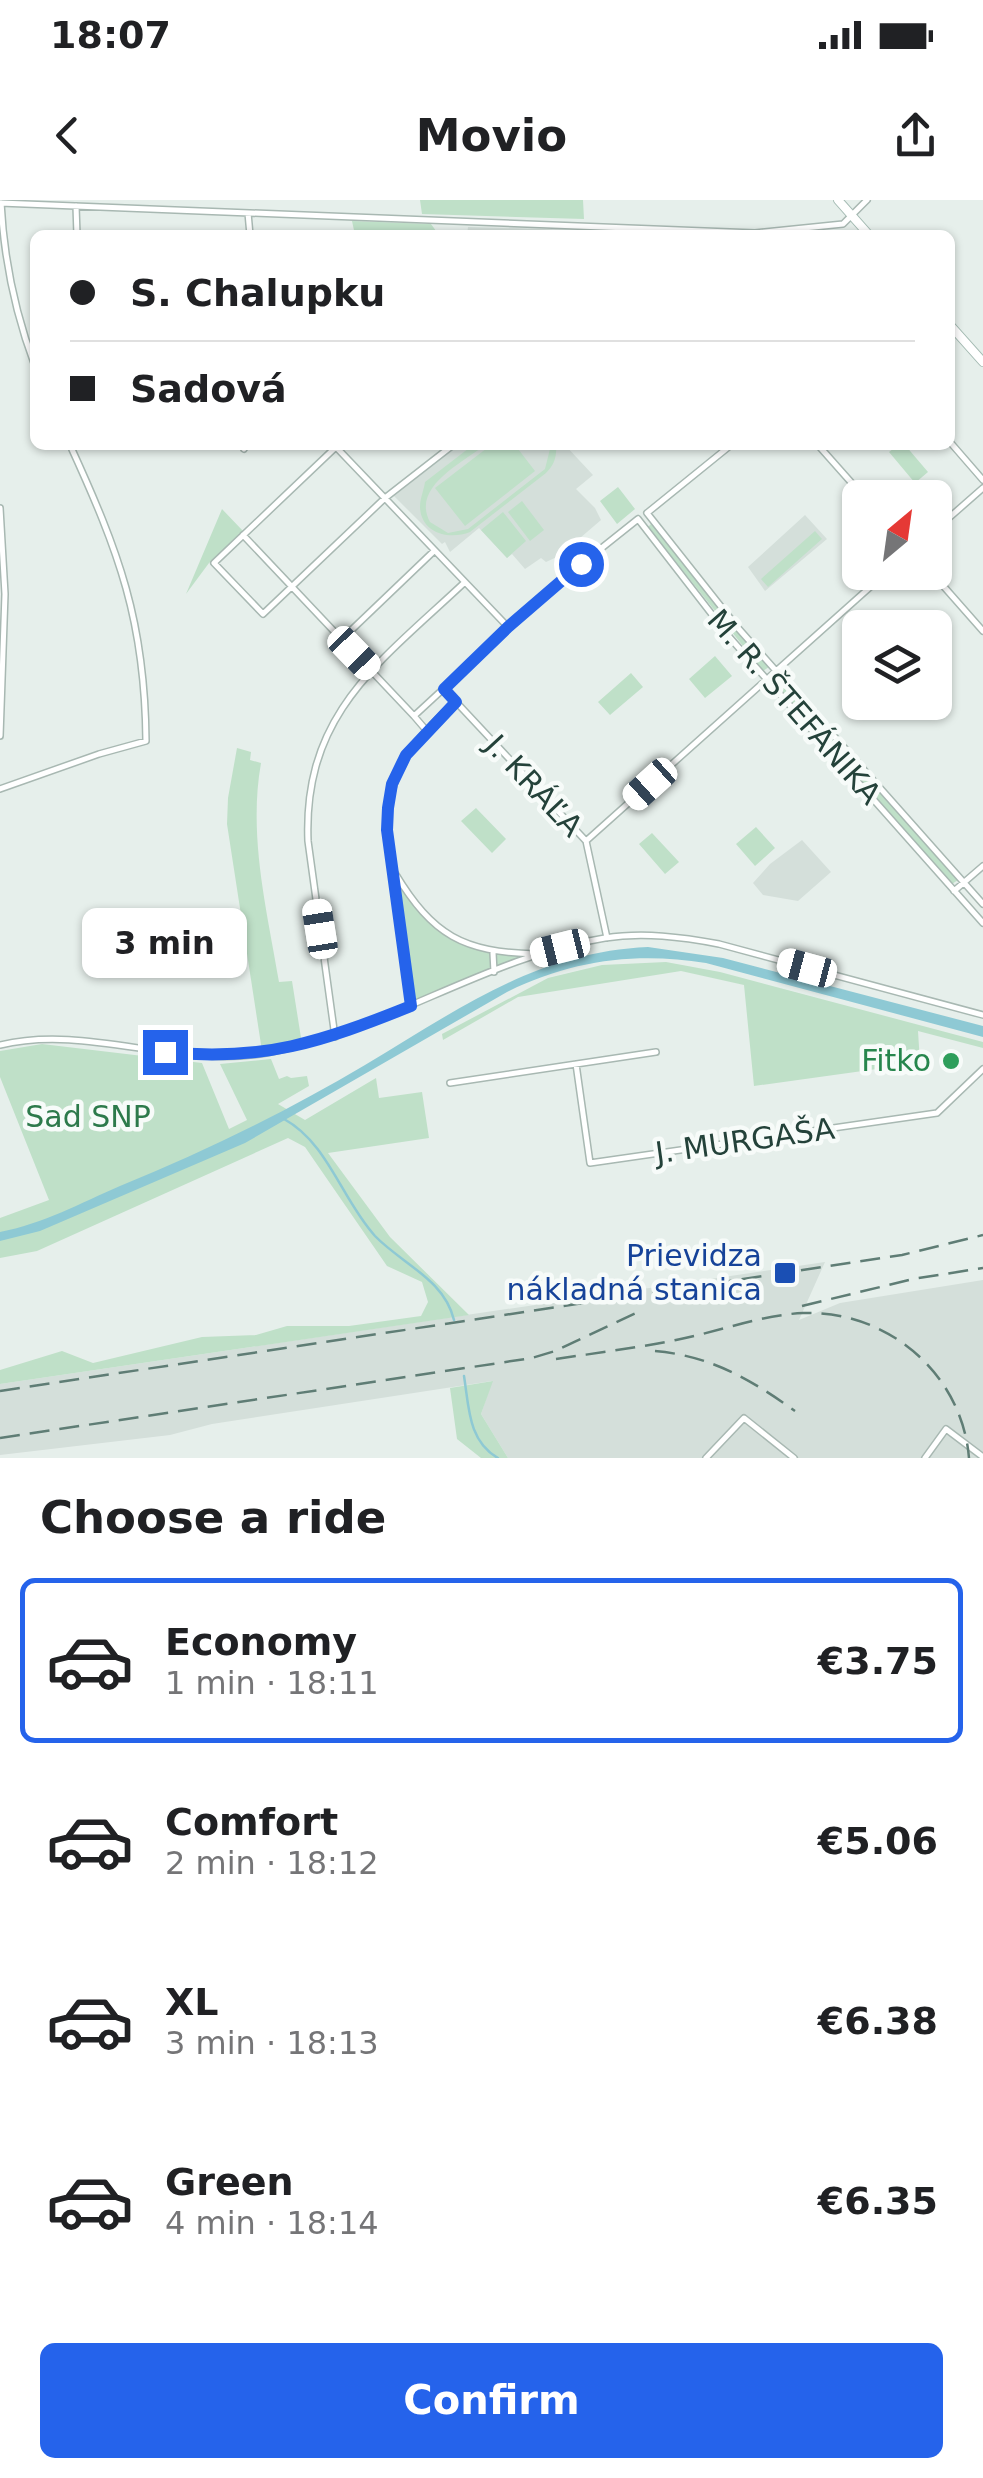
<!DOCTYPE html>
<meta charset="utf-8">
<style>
body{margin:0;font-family:"DejaVu Sans",sans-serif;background:#f6f6f6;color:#202124;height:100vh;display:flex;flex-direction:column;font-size:38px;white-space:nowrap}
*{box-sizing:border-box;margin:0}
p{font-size:32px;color:#757577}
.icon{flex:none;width:55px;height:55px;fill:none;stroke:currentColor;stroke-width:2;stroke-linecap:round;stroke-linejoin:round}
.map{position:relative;height:1258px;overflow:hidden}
.panel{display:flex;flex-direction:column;background:#fff;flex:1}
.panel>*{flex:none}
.banner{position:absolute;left:30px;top:30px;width:925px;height:220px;border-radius:15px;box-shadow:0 2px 8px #0004;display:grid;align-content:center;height:220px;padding:0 40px;background:#fff}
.needle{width:65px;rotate:29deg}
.buttons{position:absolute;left:842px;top:280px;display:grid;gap:20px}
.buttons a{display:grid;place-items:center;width:110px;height:110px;border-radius:15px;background:#fff;box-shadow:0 2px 8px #0004;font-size:50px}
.end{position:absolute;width:45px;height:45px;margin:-22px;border:12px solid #2563eb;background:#fff;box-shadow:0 0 0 5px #fff}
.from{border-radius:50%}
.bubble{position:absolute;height:70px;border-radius:15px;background:#fff;box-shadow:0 2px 8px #0004;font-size:32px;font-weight:600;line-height:70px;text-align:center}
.car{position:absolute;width:30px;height:60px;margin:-30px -15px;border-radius:12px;box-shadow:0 0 8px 2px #0007;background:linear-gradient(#fff 24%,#345 0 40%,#fff 0 76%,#345 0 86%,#fff 0)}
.banner b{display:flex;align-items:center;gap:35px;height:95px;font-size:38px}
.banner b+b{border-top:2px solid #e0e0e0}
.banner i{width:25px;height:25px;background:#202124}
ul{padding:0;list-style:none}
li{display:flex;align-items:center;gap:30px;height:165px;margin:0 20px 15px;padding:0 20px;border:5px solid transparent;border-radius:15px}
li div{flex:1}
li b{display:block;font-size:38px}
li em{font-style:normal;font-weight:600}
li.active{border-color:#2563eb}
li>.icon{width:90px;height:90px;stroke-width:1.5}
h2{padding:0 40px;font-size:45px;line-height:120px}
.button{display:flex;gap:20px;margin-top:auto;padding:20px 40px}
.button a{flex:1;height:115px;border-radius:15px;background:#2563eb;color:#fff;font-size:40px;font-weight:600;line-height:115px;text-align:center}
.status{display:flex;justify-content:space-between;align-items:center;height:70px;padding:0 50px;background:#fff;direction:ltr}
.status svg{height:28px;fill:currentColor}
header{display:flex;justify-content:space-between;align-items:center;height:130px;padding:0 40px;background:#fff;font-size:45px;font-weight:600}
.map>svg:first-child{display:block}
.built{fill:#d4dfda}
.green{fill:#bfe0c8}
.water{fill:#8ec9d4}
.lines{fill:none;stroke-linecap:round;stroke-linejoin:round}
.stream{stroke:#8ec9d4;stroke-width:2.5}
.street-casing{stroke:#a8b8b2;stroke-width:8}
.secondary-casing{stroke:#a4bbb3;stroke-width:10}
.street{stroke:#fff;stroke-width:5}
.secondary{stroke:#fff;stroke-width:8}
.rail{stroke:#5f7d75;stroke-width:2.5;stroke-dasharray:20 10;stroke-linecap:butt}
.route{stroke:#2563eb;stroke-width:12}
.leisure-dot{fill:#2e9e5b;stroke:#f7fbf9;stroke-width:4}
.transit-dot{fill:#1a4fb4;stroke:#f7fbf9;stroke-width:4}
.labels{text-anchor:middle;stroke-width:9;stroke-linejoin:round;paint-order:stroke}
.street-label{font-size:30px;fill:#24423a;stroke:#f7fbf9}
.leisure-label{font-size:30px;fill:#27864d;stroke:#f7fbf9;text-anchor:end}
.park-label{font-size:30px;fill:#2d7a4b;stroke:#f7fbf9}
.transit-label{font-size:30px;fill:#164399;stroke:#f7fbf9;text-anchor:end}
</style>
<div class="status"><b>18:07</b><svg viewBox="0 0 49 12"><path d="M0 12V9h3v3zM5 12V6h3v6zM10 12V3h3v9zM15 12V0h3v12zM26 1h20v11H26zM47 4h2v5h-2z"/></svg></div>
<header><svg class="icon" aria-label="back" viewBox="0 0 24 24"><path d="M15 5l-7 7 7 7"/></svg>Movio<svg class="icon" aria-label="share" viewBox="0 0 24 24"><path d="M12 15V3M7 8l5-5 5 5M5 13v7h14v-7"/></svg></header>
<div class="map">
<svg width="983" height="1258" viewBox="0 0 983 1258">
<rect width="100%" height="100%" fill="#e6efeb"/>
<!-- built -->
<path class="built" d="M468 27 578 30V35H467Z
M459 245H565L593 275 576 289 595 308 601 320 559 356 546 362 541 358 525 369 512 354 507 358 479 328 450 352 445 342 442 344 394 296Z
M805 315 827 339 765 391 748 367Z
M802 640 831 672 798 701 763 695 753 683 770 664Z
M825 1062 799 1120 840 1103 983 1080V1258H508L481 1214 492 1181 212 1224 170 1235 0 1255V1184Z"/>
<!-- green -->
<path class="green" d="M420 0H583L584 19 422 14Z
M352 21 431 24 439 35H355Z
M473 245H485C462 263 411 287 430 322L448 333 468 329 545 269 551 245H556C557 257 554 265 546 273L470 332C450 340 421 334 420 307 420 298 424 290 425 282Z
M491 245H515L535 271 465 326 435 288Z
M898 245H905L928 272 915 283 889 252Z
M618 287 635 309 617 324 600 301Z
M522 301 544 330 530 341 508 312Z
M222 309 243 331 209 363 186 394Z
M503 312 526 341 507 358 481 330Z
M652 323 769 467 763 471 648 327Z
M815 331 822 339 768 387 761 379Z
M715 456 732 476 705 498 689 479Z
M631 473 643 487 610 515 598 502Z
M780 479 958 680 952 684 774 484Z
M237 548 251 552 250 560 261 563C248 636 267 710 279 782L292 781 302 844 262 851 227 624 228 598Z
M476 608 506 639 492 653 461 621Z
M756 627 775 648 755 666 736 644Z
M652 633 679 662 665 674 639 644Z
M395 676C422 709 448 745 492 753 507 756 525 754 540 754L411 806Z
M666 762 720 772 983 842V848L918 831 920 863 754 886 744 785 681 771 518 797 443 840 442 834 548 778 602 765Z
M42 844 202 863 229 929 247 920 220 864 271 859 279 879 287 876 291 878 307 876 309 886 278 904 305 920 376 878 379 898 422 892 429 938 328 953 390 1037 469 1115 0 1184V1170L62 1151 93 1163 202 1137 256 1135 287 1126H349L421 1116 428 1102 422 1082 387 1066 305 947 288 938 37 1051 0 1058V1018L49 1000 0 877V851Z
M493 1181 481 1214 508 1258H481L457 1239 450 1188Z"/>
<!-- water -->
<path class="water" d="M648 747 723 758 983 826V837L706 763C636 752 572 760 507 792L245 943 40 1031 0 1041V1032C42 1024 81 1003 120 986 205 951 286 912 365 865 459 809 536 752 648 747Z"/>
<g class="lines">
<!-- stream -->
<path class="stream" d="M284 919C328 943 342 1000 375 1036 402 1064 444 1079 454 1120
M464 1176C469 1207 468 1241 498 1258"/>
<!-- street casing -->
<g class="street-casing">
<path id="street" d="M0 3 755 33 843 24 867 0
M1 3C4 60 15 113 35 166
M76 6 77 35
M248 13 250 35
M950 242 983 280
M338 245 214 363 263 414 385 298 453 245
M818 245 865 298
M336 247 508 427
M244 249 246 245
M0 308 5 394 0 536
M647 313 738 428 983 704
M647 313 731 245
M638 319 731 439 983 723
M935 330 983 288
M243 335 414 516
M931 372 983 431
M341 440 434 351
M444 489 586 641 607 738
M426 530 414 516 559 382 638 319
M0 589 99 554 146 541C145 421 119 352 70 245
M586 641 887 372
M395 673C433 736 463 752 536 754
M954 691 983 666
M493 753 494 772
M411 806 387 630C389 568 412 543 455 502
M335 837 308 641C303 513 380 462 465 382
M0 845C88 824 177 869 266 853 384 832 486 757 605 738 643 732 682 737 719 744L983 815
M576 864 590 963 937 913 983 869
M450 883 656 852
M706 1258 744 1218 794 1258
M925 1258 946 1229 983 1257"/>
</g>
<!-- secondary casing -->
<g class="secondary-casing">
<path id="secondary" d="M838 0 869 35
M950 125 983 162"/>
</g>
<!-- street -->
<use href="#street" class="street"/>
<!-- secondary -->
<use href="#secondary" class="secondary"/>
<!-- rail -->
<path class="rail" d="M802 1106 913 1079 983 1068
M655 1151C711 1156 750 1179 795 1211
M556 1159C596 1153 636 1148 676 1140 718 1132 760 1115 803 1113 887 1110 962 1173 969 1258
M0 1191 902 1055 983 1035
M0 1238 532 1158 555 1151 638 1112"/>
</g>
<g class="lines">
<!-- route -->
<path class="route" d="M165 852C264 862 321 842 411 806L387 630 388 608 392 584 406 555 456 502 444 489 508 427 581 364"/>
</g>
<!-- markers -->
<circle class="leisure-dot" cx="951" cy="861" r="10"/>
<rect class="transit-dot" x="773" y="1061" width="24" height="24" rx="5"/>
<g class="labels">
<!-- street labels -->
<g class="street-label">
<text transform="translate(794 507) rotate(49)" y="10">M. R. ŠTEFÁNIKA</text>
<text transform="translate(534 586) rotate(47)" y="10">J. KRÁĽA</text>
<text transform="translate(745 941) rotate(-8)" y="10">J. MURGAŠA</text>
</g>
<!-- leisure labels -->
<g class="leisure-label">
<text x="931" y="871">Fitko</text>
</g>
<!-- park labels -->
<g class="park-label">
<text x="88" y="927">Sad SNP</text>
</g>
<!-- transit labels -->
<g class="transit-label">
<text x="762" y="1066">Prievidza<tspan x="762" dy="34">nákladná stanica</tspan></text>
</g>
</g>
</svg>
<div class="buttons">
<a><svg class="needle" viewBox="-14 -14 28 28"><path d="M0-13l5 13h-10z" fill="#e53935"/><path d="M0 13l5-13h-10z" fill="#757577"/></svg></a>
<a><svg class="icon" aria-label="layers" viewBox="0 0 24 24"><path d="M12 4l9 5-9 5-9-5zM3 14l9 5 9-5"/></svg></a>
</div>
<i class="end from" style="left:581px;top:364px"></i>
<i class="end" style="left:165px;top:852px"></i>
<div class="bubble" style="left:82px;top:708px;width:165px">3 min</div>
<i class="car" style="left:354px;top:453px;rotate:136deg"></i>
<i class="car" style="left:650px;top:584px;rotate:228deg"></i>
<i class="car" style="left:320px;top:729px;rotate:351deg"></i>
<i class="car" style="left:560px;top:748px;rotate:256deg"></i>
<i class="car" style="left:807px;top:768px;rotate:285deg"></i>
<div class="banner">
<b><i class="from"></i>S. Chalupku</b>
<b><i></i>Sadová</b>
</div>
</div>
<section class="panel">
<h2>Choose a ride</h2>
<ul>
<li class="active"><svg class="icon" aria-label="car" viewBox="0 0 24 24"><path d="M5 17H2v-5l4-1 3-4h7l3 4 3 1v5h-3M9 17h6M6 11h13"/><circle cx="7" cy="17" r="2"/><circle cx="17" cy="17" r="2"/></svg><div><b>Economy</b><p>1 min · 18:11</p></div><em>€3.75</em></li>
<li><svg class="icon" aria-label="car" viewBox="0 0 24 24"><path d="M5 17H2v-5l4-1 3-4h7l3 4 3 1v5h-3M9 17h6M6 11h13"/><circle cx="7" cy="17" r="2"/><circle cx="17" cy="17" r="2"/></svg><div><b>Comfort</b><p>2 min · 18:12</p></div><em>€5.06</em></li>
<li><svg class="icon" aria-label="car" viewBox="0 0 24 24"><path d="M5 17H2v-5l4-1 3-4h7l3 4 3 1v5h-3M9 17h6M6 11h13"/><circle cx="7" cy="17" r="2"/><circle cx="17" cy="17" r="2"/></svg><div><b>XL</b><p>3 min · 18:13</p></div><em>€6.38</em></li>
<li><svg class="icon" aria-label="car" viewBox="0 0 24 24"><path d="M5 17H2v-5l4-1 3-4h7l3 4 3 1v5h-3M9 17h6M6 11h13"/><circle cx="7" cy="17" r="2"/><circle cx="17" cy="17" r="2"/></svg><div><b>Green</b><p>4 min · 18:14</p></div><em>€6.35</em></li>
</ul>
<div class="button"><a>Confirm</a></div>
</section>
